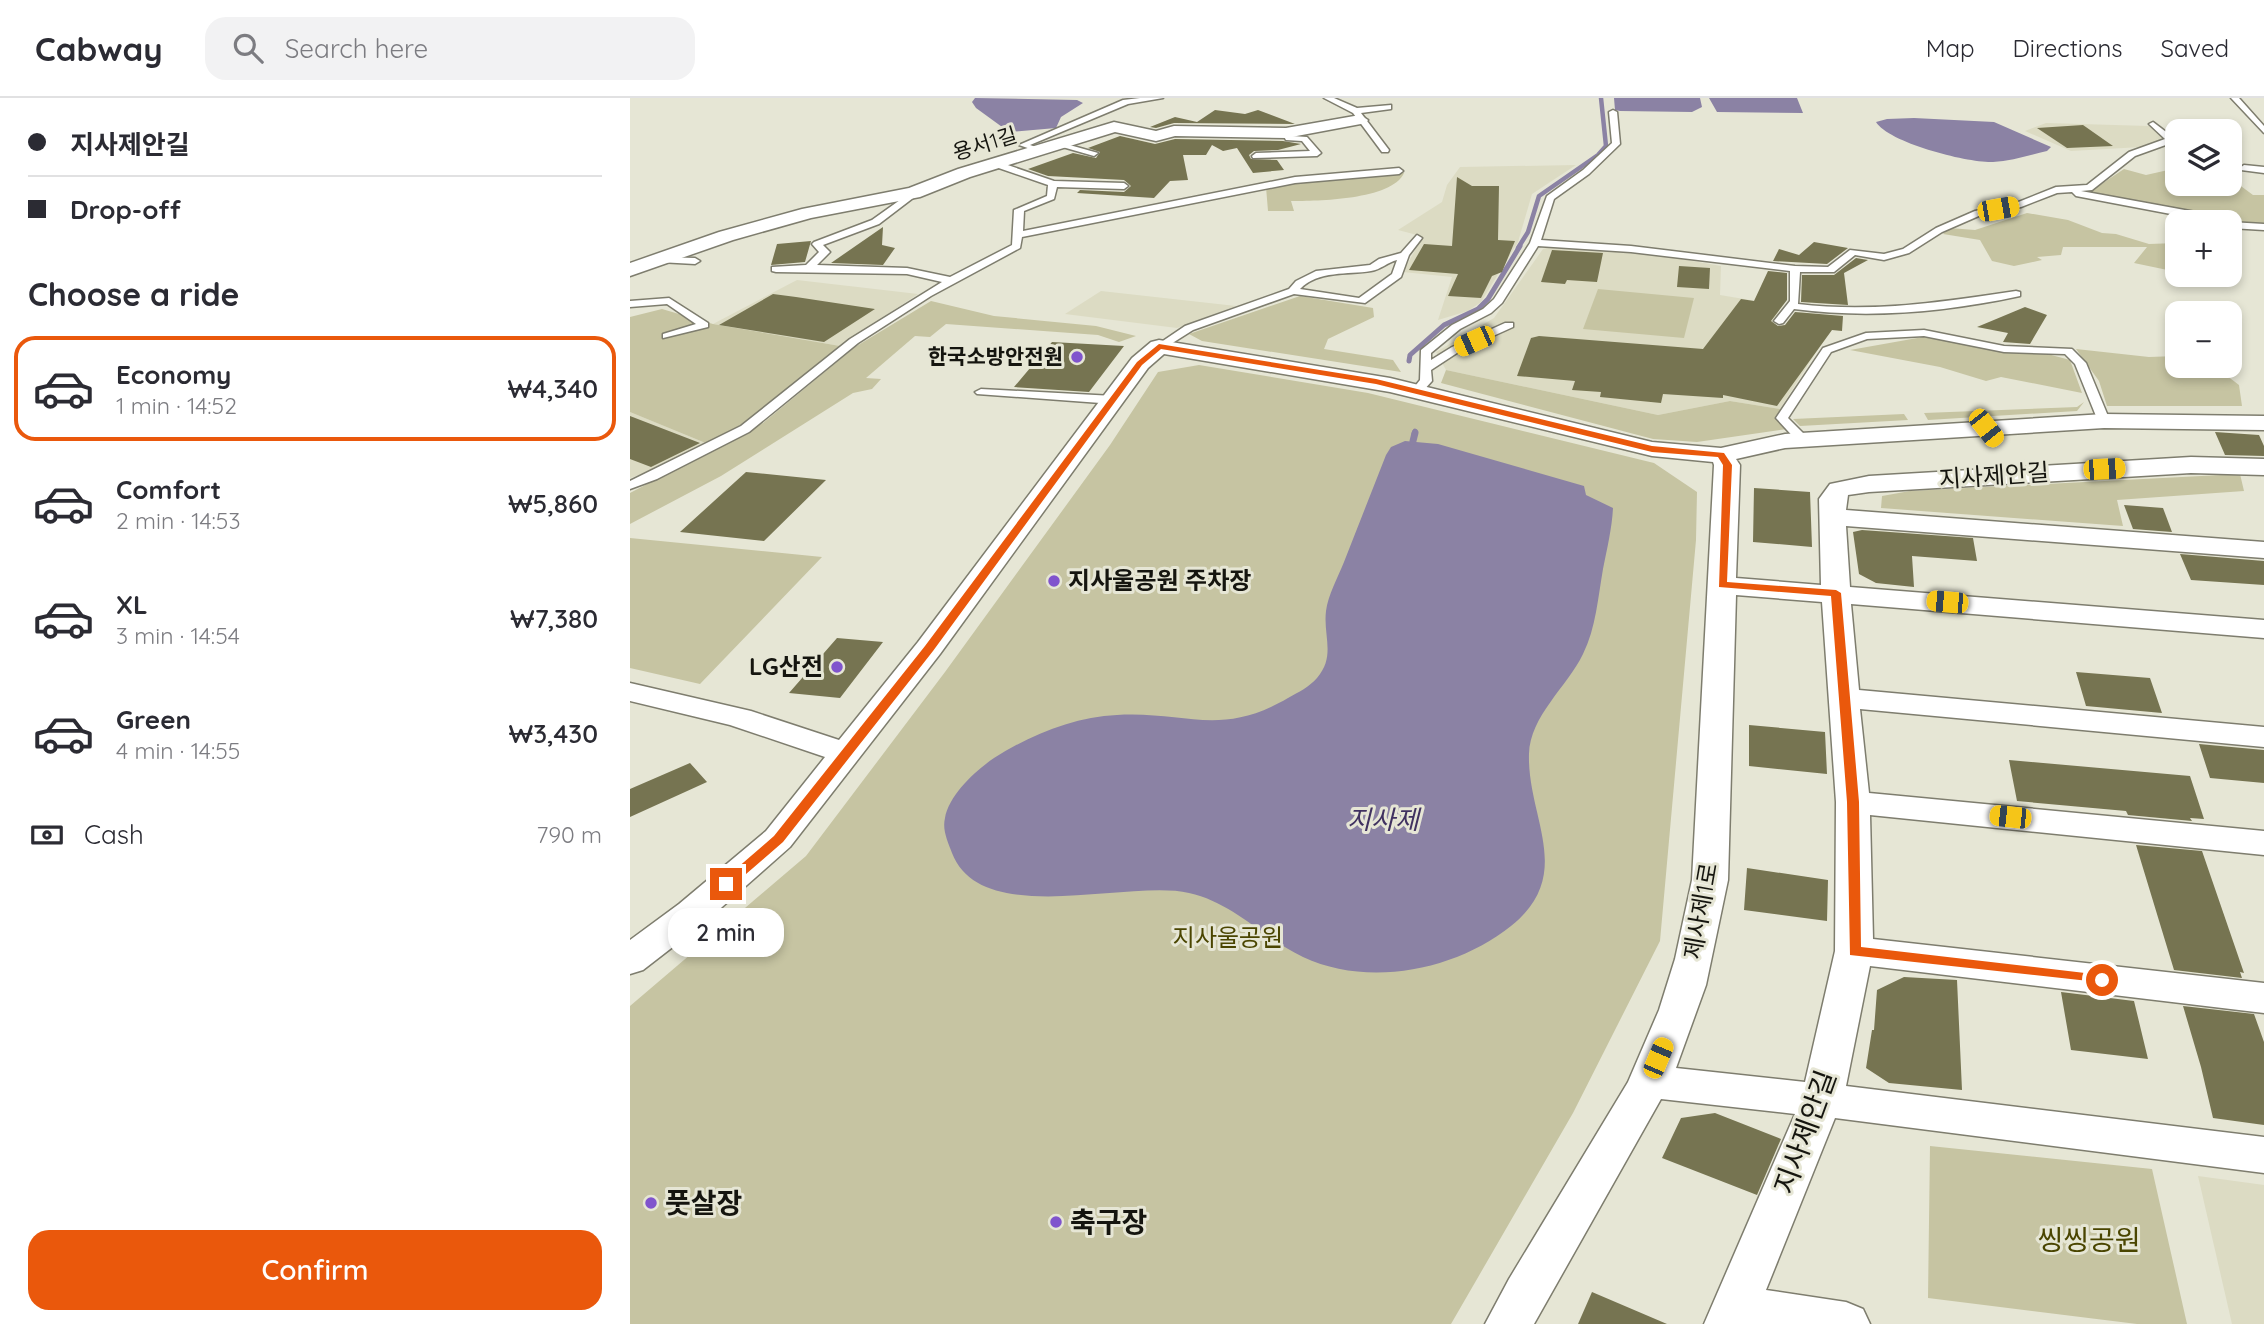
<!DOCTYPE html>
<meta charset="utf-8">
<style>
body{margin:0;font-family:Quicksand,"Noto Sans KR",sans-serif;background:#f2f2f3;color:#2b2b33;height:100vh;display:flex;flex-direction:column;font-size:26px;white-space:nowrap}
*{box-sizing:border-box;margin:0}
p{font-size:23px;color:#7c7c81}
.icon{flex:none;width:38px;height:38px;fill:none;stroke:currentColor;stroke-width:2;stroke-linecap:round;stroke-linejoin:round}
.map{position:relative;flex:1;overflow:hidden}
.drawer{display:flex;flex-direction:column;background:#fff;width:630px}
.drawer>*{flex:none}
.guide{display:grid;align-content:center;height:154px;padding:0 28px;background:#fff}
.tools{position:absolute;left:1535px;top:21px;display:grid;gap:14px}
.tools a{display:grid;place-items:center;width:77px;height:77px;border-radius:14px;background:#fff;box-shadow:0 4px 10px #0003;font-size:35px}
.end{position:absolute;width:32px;height:32px;margin:-16px;border:9px solid #ea580c;background:#fff;box-shadow:0 0 0 4px #fff}
.from{border-radius:50%}
.bubble{position:absolute;height:49px;border-radius:21px;background:#fff;box-shadow:0 4px 10px #0003;font-size:23px;font-weight:600;line-height:49px;text-align:center}
.car{position:absolute;width:21px;height:42px;margin:-21px -10px;border-radius:9px;box-shadow:0 0 5px 2px #0007;background:linear-gradient(#f5c518 24%,#345 0 40%,#f5c518 0 76%,#345 0 86%,#f5c518 0)}
.guide b{display:flex;align-items:center;gap:24px;height:66px;font-size:26px}
.guide b+b{border-top:2px solid #e1e1e2}
.guide i{width:18px;height:18px;background:#2b2b33}
ul{padding:0;list-style:none}
li{display:flex;align-items:center;gap:21px;height:105px;margin:0 14px 10px;padding:0 14px;border:4px solid transparent;border-radius:21px}
li div{flex:1}
li b{display:block;font-size:26px}
li em{font-style:normal;font-weight:600}
li.on{border-color:#ea580c}
li>.icon{width:63px;height:63px;stroke-width:1.5}
h2{padding:0 28px;font-size:32px;line-height:84px}
.pay{display:flex;align-items:center;gap:18px;height:77px;padding:0 28px;font-size:26px}
.pay p{margin-inline-start:auto}
.cta{display:flex;gap:14px;margin-top:auto;padding:14px 28px}
.cta a{flex:1;height:80px;border-radius:21px;background:#ea580c;color:#fff;font-size:28px;font-weight:600;line-height:80px;text-align:center}
header{display:flex;align-items:center;gap:42px;box-sizing:border-box;height:98px;padding:0 35px;background:#fff;border-bottom:2px solid #e1e1e2}
header strong{font-size:33px}
nav{display:flex;gap:38px;margin-inline-start:auto;font-size:24px}
.search{width:490px;height:63px;background:#f2f2f3;display:flex;align-items:center;gap:18px;box-sizing:border-box;padding:0 24px;border-radius:21px;color:#7c7c81;font-size:26px}
main{display:flex;flex:1;min-height:0}
.map>svg:first-child{display:block}
.built{fill:#dcdbc3}
.green{fill:#c6c4a2}
.water{fill:#8b82a4}
.lines{fill:none;stroke-linecap:round;stroke-linejoin:round}
.stream-far2{stroke:#8b82a4;stroke-width:4.5}
.stream-far1{stroke:#8b82a4;stroke-width:5}
.stream{stroke:#8b82a4;stroke-width:7}
.building{fill:#767451}
.service-casing{stroke:#7e7d6e;stroke-width:3}
.minor-casing{stroke:#7e7d6e;stroke-width:3}
.service{fill:#fff;fill-rule:evenodd}
.minor{fill:#fff;fill-rule:evenodd}
.route{fill:#ea580c}
.poi-dot{fill:#8054cd;stroke:#e6e6d5;stroke-width:2.5}
.labels{text-anchor:middle;stroke-width:6;stroke-linejoin:round;paint-order:stroke}
.far-street-label{font-size:21px;fill:#15150f;stroke:#e6e6d5}
.far-poi-label{font-size:21px;font-weight:bold;fill:#15150f;stroke:#e6e6d5;text-anchor:end}
.street-label{font-size:24px;fill:#15150f;stroke:#e6e6d5}
.poi-label{font-size:24px;font-weight:bold;fill:#15150f;stroke:#e6e6d5;text-anchor:start}
.park-label{font-size:24px;fill:#4a4500;stroke:#e6e6d5}
.water-label{font-size:26px;font-style:italic;fill:#403160;stroke:#e6e6d5}
.near-street-label{font-size:28px;fill:#15150f;stroke:#e6e6d5}
.near-poi-label{font-size:28px;font-weight:bold;fill:#15150f;stroke:#e6e6d5;text-anchor:start}
.near-park-label{font-size:28px;fill:#4a4500;stroke:#e6e6d5}
</style>
<header>
<strong>Cabway</strong>
<div class="search"><svg class="icon" aria-label="search" viewBox="0 0 24 24"><circle cx="10" cy="10" r="6"/><path d="M15 15l6 6"/></svg>Search here</div>
<nav><a>Map</a><a>Directions</a><a>Saved</a></nav>
</header>
<main>
<section class="drawer">
<div class="guide">
<b><i class="from"></i>지사제안길</b>
<b><i></i>Drop-off</b>
</div>
<h2>Choose a ride</h2>
<ul>
<li class="on"><svg class="icon" aria-label="car" viewBox="0 0 24 24"><path d="M5 17H2v-5l4-1 3-4h7l3 4 3 1v5h-3M9 17h6M6 11h13"/><circle cx="7" cy="17" r="2"/><circle cx="17" cy="17" r="2"/></svg><div><b>Economy</b><p>1 min · 14:52</p></div><em>₩4,340</em></li>
<li><svg class="icon" aria-label="car" viewBox="0 0 24 24"><path d="M5 17H2v-5l4-1 3-4h7l3 4 3 1v5h-3M9 17h6M6 11h13"/><circle cx="7" cy="17" r="2"/><circle cx="17" cy="17" r="2"/></svg><div><b>Comfort</b><p>2 min · 14:53</p></div><em>₩5,860</em></li>
<li><svg class="icon" aria-label="car" viewBox="0 0 24 24"><path d="M5 17H2v-5l4-1 3-4h7l3 4 3 1v5h-3M9 17h6M6 11h13"/><circle cx="7" cy="17" r="2"/><circle cx="17" cy="17" r="2"/></svg><div><b>XL</b><p>3 min · 14:54</p></div><em>₩7,380</em></li>
<li><svg class="icon" aria-label="car" viewBox="0 0 24 24"><path d="M5 17H2v-5l4-1 3-4h7l3 4 3 1v5h-3M9 17h6M6 11h13"/><circle cx="7" cy="17" r="2"/><circle cx="17" cy="17" r="2"/></svg><div><b>Green</b><p>4 min · 14:55</p></div><em>₩3,430</em></li>
</ul>
<div class="pay"><svg class="icon" aria-label="cash" viewBox="0 0 24 24"><path d="M3 7h18v10H3z"/><circle cx="12" cy="12" r="2"/></svg>Cash<p>790 m</p></div>
<div class="cta"><a>Confirm</a></div>
</section>
<div class="map">
<svg width="1634" height="1226" viewBox="0 0 1634 1226">
<rect width="100%" height="100%" fill="#e6e6d5"/>
<!-- built -->
<path class="built" d="M1416 25 1519 28 1534 41 1511 49 1441 53 1395 33Z
M946 67 902 96 888 144 851 204 838 213 808 222 822 179 773 174 790 143 787 137 768 132 812 104 817 87 830 69Z
M921 149 1028 157 1091 168 1090 197 1150 207 1141 239 1190 248 1150 311 1100 303 1028 317 816 272 806 254 864 220 913 151Z
M167 182 288 196 210 248 83 226Z
M471 193 606 208 547 230 435 216Z
M0 314 78 346 26 371 0 380Z
M1568 1078 1634 1087V1226H1602Z"/>
<!-- green -->
<path class="green" d="M1547 70V86H1600V80L1623 97H1634V126L1600 125 1592 118 1458 95 1494 71 1516 77Z
M774 75C762 102 687 103 661 103L664 113H638L636 89 714 78Z
M1397 115 1438 122 1472 135 1486 136 1519 146 1547 145V174L1504 165 1517 149H1433L1431 157 1407 159 1412 162 1384 168 1362 163 1350 142 1313 136 1319 130 1345 132Z
M968 191 1064 200 1054 240 953 231Z
M670 198 743 210 744 219 698 241 694 251 763 262 771 274 572 243 559 236Z
M301 203 364 218 466 228 506 238 489 244 468 237 316 226 300 239 285 238 236 280 251 281 242 291 223 295 91 378 0 426V395L133 325 225 249Z
M32 211 83 226 210 248 121 321 78 346 0 314V219Z
M1293 239 1361 251 1410 254 1440 262 1452 295 1371 279 1356 283 1310 269 1220 252Z
M1446 251 1519 259 1547 258V268H1584L1609 287 1612 308H1477L1469 283Z
M569 267 738 295 1024 365 1067 394 1066 442 1030 843 943 1015 821 1226H0V908L176 758 315 574 480 347 528 274Z
M816 272 1028 317 1100 303 1150 311 1148 320 1157 331 1067 344 1023 341 811 285Z
M1454 304 1447 313 1298 322 1294 315 1447 309Z
M1274 316 1278 322 1170 328 1163 321Z
M1610 376 1614 393 1487 402 1493 428 1251 410 1252 398 1280 393Z
M0 440 192 459 70 586 0 570Z
M1300 1048 1522 1071 1557 1226H1507L1298 1200Z"/>
<!-- water -->
<path class="water" d="M345 0 447 2 453 5 431 19 426 30 379 34 346 10 342 4Z
M984 0H1070L1072 9 1062 14 990 13 985 12Z
M1079 0H1167L1173 15 1087 14Z
M1284 20 1364 24 1421 49 1417 53C1400 57 1381 63 1363 64 1338 65 1259 45 1246 24L1257 21Z
M775 343 808 346 954 388 956 397 983 410C982 430 977 451 973 471 968 499 966 530 953 556 937 589 900 618 899 656 897 720 946 776 881 828 826 872 739 890 673 859 633 840 604 805 559 795 498 781 351 831 322 755 318 744 312 732 315 720 319 697 345 673 364 660 400 637 444 619 487 617 556 613 590 640 658 600 669 594 679 589 687 580 706 558 693 538 696 513 698 497 708 479 714 464 728 428 742 393 756 357L761 349Z"/>
<g class="lines">
<!-- stream-far2 -->
<path class="stream-far2" d="M888 150 898 134 909 98 968 57 976 48 971 0"/>
<!-- stream-far1 -->
<path class="stream-far1" d="M779 263 780 257 814 227 848 211 858 201 890 148
M784 336 785 333"/>
<!-- stream -->
<path class="stream" d="M783 343 785 335"/>
</g>
<!-- building -->
<path class="building" d="M585 12 615 16 628 12 665 26 544 25 526 30 520 29 545 19 567 24Z
M1453 27 1483 48 1437 50 1407 30Z
M490 38 525 46 545 41 653 43 671 46 648 52 624 53 619 57 621 61 647 62 654 72 623 75 607 50 593 53 582 47 576 57H553L558 82 540 83 524 100 447 95 450 92 494 94 501 88 494 82 418 78 398 71 443 55 466 60 470 54 458 50Z
M827 79 842 88H869L868 142 885 143 872 174 862 178 851 200 818 198 828 176 779 172 794 146 822 148Z
M253 129 252 147 265 150 253 167 201 165Z
M181 143 175 164 141 167 147 146Z
M1184 144 1218 150 1197 166 1143 163 1149 151 1169 157Z
M922 152 973 155 967 184 937 182 935 186 911 184Z
M1226 160 1238 162 1214 175 1218 207 1171 204 1172 177H1204Z
M1049 168 1080 170 1079 191 1047 189Z
M1138 173 1157 175V202L1141 223 1148 228 1155 227 1165 214 1213 218 1212 233 1202 232 1147 308 1093 297V300L1033 296 1031 305 970 299 971 294 942 292 945 283 887 278 901 240 909 238 1073 251 1111 201 1124 203Z
M143 196 166 199 245 211 194 244 89 227Z
M1395 209 1417 217 1400 246 1373 244 1378 235 1347 229Z
M422 244 494 248 459 294 384 289Z
M0 318 70 345 21 369 0 361Z
M1585 334 1629 337 1634 348V358L1595 357Z
M116 374 196 382 134 443 50 434Z
M1124 390 1180 394 1182 449 1123 444Z
M1494 407 1533 410 1542 434 1503 431Z
M1232 432 1343 440 1347 463 1282 458 1284 489 1246 485 1229 476 1223 434Z
M1550 456 1634 463V487L1561 482Z
M207 540 253 544 210 600 159 595Z
M1446 574 1520 580 1532 615 1456 608Z
M1119 627 1195 634 1197 676 1119 668Z
M1569 646 1634 652V685L1580 680Z
M1379 662 1560 678 1574 721 1560 720 1562 723 1498 717 1496 713 1387 703Z
M60 665 77 684 0 719V691Z
M1506 747 1572 753 1614 875 1610 874 1612 880 1544 872Z
M1117 770 1198 782 1197 823 1114 812Z
M1274 879 1327 882 1332 992 1259 985 1236 970 1242 932H1244L1247 892Z
M1431 894 1504 903 1518 961 1441 952Z
M1553 908 1624 916 1634 944V1027L1583 1020 1571 969Z
M1085 1015 1151 1041 1127 1097 1032 1060 1051 1020Z
M962 1194 1037 1226H948Z"/>
<g class="lines">
<!-- service casing -->
<g class="service-casing">
<path id="service" d="M510 0H533L498 6 400 47 412 51V55L389 47 493 2Z
M694 0H704L727 10 761 7V11L731 15 759 52 758 54H752L723 15Z
M1601 0H1609L1634 28V35Z
M983 12 987 14 990 46 959 76 924 101 911 142 1001 148 1165 168 1198 169 1220 152 1254 156 1273 151 1306 130 1345 113 1386 105 1426 89 1457 87 1499 54 1535 41 1519 26 1523 24 1544 40V44L1505 58 1462 92 1451 93 1582 117 1594 124H1583L1446 98 1442 94 1427 95 1391 109 1351 117 1312 134 1279 155 1254 162 1225 157 1204 174H1170L1168 206C1242 215 1313 204 1386 193L1390 194V198C1316 214 1239 221 1164 211L1153 225 1149 226 1144 223 1160 203V173L1001 154 908 148 872 205 861 215 830 231 801 255V262L822 249 875 225H883V229L830 253 801 272 802 283 792 294H784L782 292 790 282 791 252 822 227 853 211 864 201 900 145 917 98 953 72 982 45 979 14Z
M656 33 662 38 677 39 691 55 687 58 623 60 622 58 626 55 680 53 672 43 656 42 652 35Z
M429 44 468 55 464 58 429 48Z
M366 63 424 83 494 85 498 88 494 91 427 89 424 101 394 113 393 133 665 79 769 70 773 73 769 76 665 85 392 139 390 150 301 198 228 245 119 334 27 381 0 391V383L111 328 220 241 312 184 277 176 146 174 142 173V169L176 167 189 154 182 146 184 144 242 122 284 92 287 93V97L249 126 193 147 200 154 187 167 277 170 320 179 382 147 384 112 417 98 418 87 363 68V64Z
M1614 67 1634 69V75L1611 72 1610 70Z
M1600 124 1634 126V132L1600 130Z
M787 137 792 140 779 157 771 179 735 205 664 196 563 232 533 251 524 249 555 228 659 191 666 183 686 173 740 167 749 161 771 155ZM767 162 762 176 729 200 670 191C688 172 718 177 741 173 750 172 758 164 767 162Z
M32 159 65 160 70 163 65 166 29 164 27 162Z
M39 200 78 225V229L33 240V236L66 226 37 206 0 209V203Z
M1294 232 1374 248 1442 251 1456 265 1480 323 1474 327 1468 323 1445 266 1435 256 1374 254 1294 238 1237 241 1201 254 1158 320 1176 338V344H1168L1146 320 1193 250 1236 235Z
M351 291 484 298 490 302 484 306 347 296 345 294Z"/>
</g>
<!-- minor casing -->
<g class="minor-casing">
<path id="minor" d="M730 17 738 22 736 25 656 40 545 38 526 43 485 34 340 79 290 99 181 120 103 142 0 178V165L89 134 172 111 279 90 328 71 484 24 526 33 544 28 656 30Z
M529 242 760 280 1022 344 1091 350 1155 336 1474 316 1634 318V332L1474 330 1155 350 1106 361 1110 367 1106 480 1191 487 1189 401 1200 386 1239 378 1561 359 1634 361V377L1561 375 1239 394 1218 397 1216 412 1634 444V460L1216 428 1220 489 1634 522V540L1221 506 1229 592 1634 629V649L1230 611 1239 695 1634 733V757L1240 717 1243 841 1634 885V915L1240 868 1216 988 1634 1039V1075L1205 1020 1136 1192 1216 1204 1233 1211 1240 1226H1074L1165 1016 1031 1001 904 1226H855L879 1181 998 984 1029 912 1045 861 1062 782 1084 367 1083 364 1022 358 760 294 534 256 518 270 310 556 160 749 75 824 13 872 0 876V842L49 806 136 733 195 659 100 627 0 603V585L121 613 209 642 288 544 502 260 521 244ZM1106 497 1192 504 1206 704 1205 853 1175 984 1046 970 1076 887 1098 782Z"/>
</g>
<!-- service -->
<use href="#service" class="service"/>
<!-- minor -->
<use href="#minor" class="minor"/>
</g>
<!-- route -->
<path class="route" d="M529 246 746 281 1022 348 1094 355 1102 367 1097 484 1206 492 1211 495 1229 704 1231 849 1472 877 1479 882 1477 885 1220 857 1217 704 1201 498 1089 489 1093 367 1088 359 1022 354 746 286 531 251 512 267 303 553 153 744 101 789H92V783L144 738 295 548 507 264Z"/>
<!-- markers -->
<g class="poi-dot">
<circle cx="447" cy="259" r="7"/>
<circle cx="424" cy="483" r="7"/>
<circle cx="207" cy="569" r="7"/>
<circle cx="21" cy="1105" r="7"/>
<circle cx="426" cy="1124" r="7"/>
</g>
<g class="labels">
<!-- far-street labels -->
<g class="far-street-label">
<text transform="translate(355 46) rotate(-17)" y="7">용서1길</text>
</g>
<!-- far-poi labels -->
<g class="far-poi-label">
<text x="433" y="266">한국소방안전원</text>
</g>
<!-- street labels -->
<g class="street-label">
<text transform="translate(1364 378) rotate(-4)" y="8">지사제안길</text>
<text transform="translate(1071 813) rotate(-80)" y="8">제사제1로</text>
</g>
<!-- poi labels -->
<g class="poi-label">
<text x="438" y="491">지사울공원 주차장</text>
<text x="193" y="577" text-anchor="end">LG산전</text>
</g>
<!-- park labels -->
<g class="park-label">
<text x="598" y="848">지사울공원</text>
</g>
<!-- water labels -->
<g class="water-label">
<text x="753" y="731">지사제</text>
</g>
<!-- near-street labels -->
<g class="near-street-label">
<text transform="translate(1175 1034) rotate(-70)" y="10">지사제안길</text>
</g>
<!-- near-poi labels -->
<g class="near-poi-label">
<text x="35" y="1115">풋살장</text>
<text x="440" y="1134">축구장</text>
</g>
<!-- near-park labels -->
<g class="near-park-label">
<text x="1459" y="1152">씽씽공원</text>
</g>
</g>
</svg>
<div class="tools">
<a><svg class="icon" aria-label="layers" viewBox="0 0 24 24"><path d="M12 4l9 5-9 5-9-5zM3 14l9 5 9-5"/></svg></a>
<a>+</a>
<a>−</a>
</div>
<i class="end from" style="left:1472px;top:882px"></i>
<i class="end" style="left:96px;top:786px"></i>
<div class="bubble" style="left:38px;top:810px;width:116px">2 min</div>
<i class="car" style="left:1368px;top:111px;rotate:80deg"></i>
<i class="car" style="left:844px;top:243px;rotate:246deg"></i>
<i class="car" style="left:1356px;top:330px;rotate:142deg"></i>
<i class="car" style="left:1474px;top:371px;rotate:87deg"></i>
<i class="car" style="left:1317px;top:504px;rotate:275deg"></i>
<i class="car" style="left:1380px;top:719px;rotate:276deg"></i>
<i class="car" style="left:1028px;top:960px;rotate:23deg"></i>
</div>
</main>
